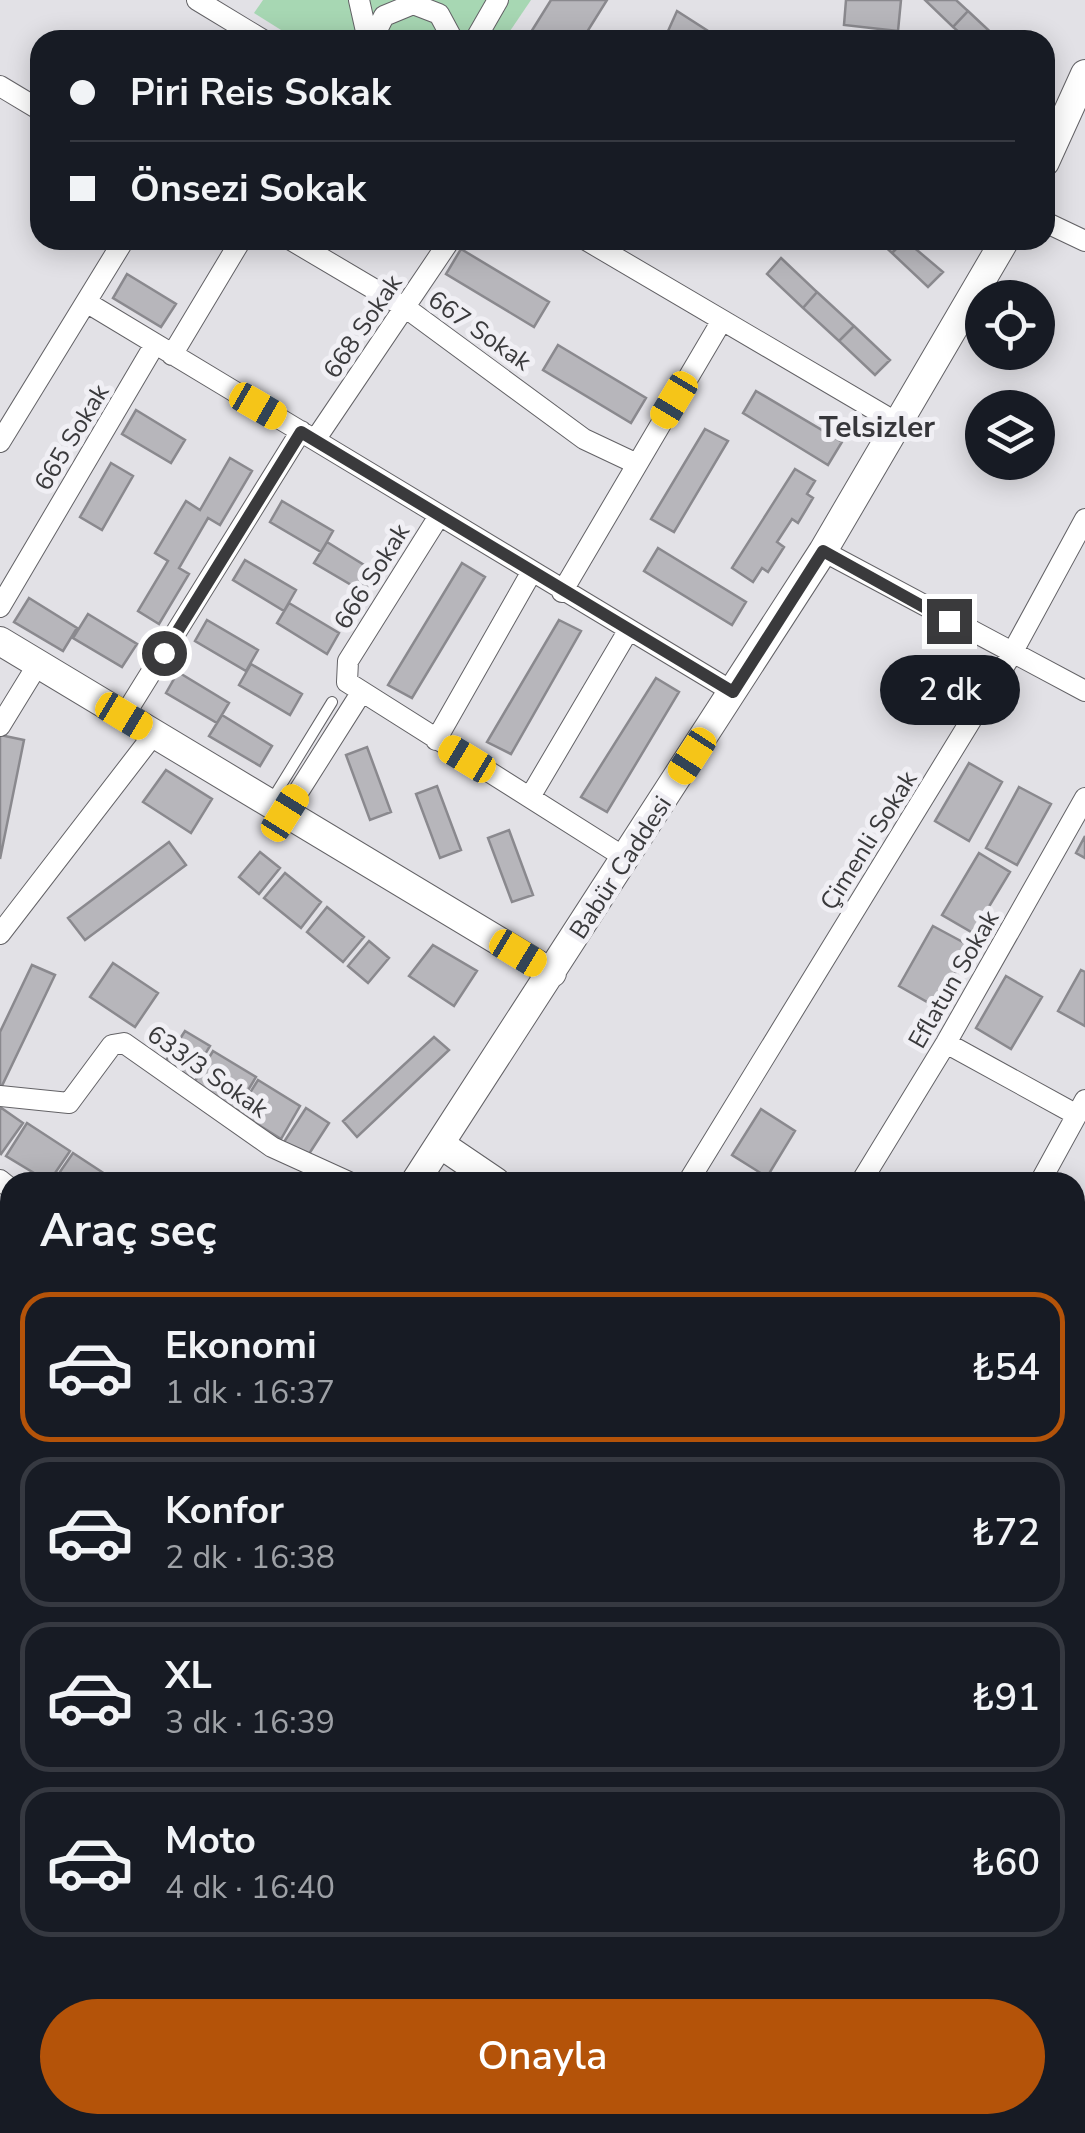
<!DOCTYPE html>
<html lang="tr">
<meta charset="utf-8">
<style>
body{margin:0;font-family:"Nunito Sans",sans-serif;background:#20242c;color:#f1f3f6;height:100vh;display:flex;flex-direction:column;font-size:38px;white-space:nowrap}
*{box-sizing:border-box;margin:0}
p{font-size:32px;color:#9ea1a6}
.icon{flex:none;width:55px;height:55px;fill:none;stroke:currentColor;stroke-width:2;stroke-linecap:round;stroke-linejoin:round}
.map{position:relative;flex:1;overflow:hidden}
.details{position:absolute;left:0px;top:1172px;width:1085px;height:962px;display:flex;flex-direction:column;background:#171b24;border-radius:30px 30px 0 0;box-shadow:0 5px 25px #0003}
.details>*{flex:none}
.top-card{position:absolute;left:30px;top:30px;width:1025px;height:220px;border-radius:30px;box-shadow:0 5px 25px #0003;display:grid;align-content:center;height:220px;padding:0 40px;background:#171b24}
.controls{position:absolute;left:965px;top:280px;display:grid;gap:20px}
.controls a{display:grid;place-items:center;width:90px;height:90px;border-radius:50%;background:#171b24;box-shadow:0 5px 25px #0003;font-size:50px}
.end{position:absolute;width:45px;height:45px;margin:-22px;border:12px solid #3a3a3c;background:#fff;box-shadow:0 0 0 5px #fff}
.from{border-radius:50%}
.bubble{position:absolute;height:70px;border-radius:35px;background:#171b24;box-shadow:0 5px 25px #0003;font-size:32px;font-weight:600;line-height:70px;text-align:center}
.car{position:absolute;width:30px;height:60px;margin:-30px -15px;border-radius:12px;box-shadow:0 0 8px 2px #0007;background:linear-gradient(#f5c518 24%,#345 0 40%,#f5c518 0 76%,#345 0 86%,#f5c518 0)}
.top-card b{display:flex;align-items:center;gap:35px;height:95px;font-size:38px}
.top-card b+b{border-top:2px solid #363941}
.top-card i{width:25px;height:25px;background:#f1f3f6}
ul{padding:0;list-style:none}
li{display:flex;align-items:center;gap:30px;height:150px;margin:0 20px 15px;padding:0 20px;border:5px solid #363941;border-radius:30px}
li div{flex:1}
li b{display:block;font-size:38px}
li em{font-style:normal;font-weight:600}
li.current{border-color:#b45309}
li>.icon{width:90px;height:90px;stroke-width:1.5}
h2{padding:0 40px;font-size:45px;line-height:120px}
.action{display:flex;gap:20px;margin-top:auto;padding:20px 40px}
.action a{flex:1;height:115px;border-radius:60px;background:#b45309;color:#fff;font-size:40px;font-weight:600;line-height:115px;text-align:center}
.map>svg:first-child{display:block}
.green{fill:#a7d7b3}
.building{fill:#b7b6bb;stroke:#8a898e;stroke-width:2.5}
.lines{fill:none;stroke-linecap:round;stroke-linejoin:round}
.lane-casing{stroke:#636266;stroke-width:12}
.street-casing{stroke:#636266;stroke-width:22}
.secondary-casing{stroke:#636266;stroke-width:30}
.lane{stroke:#fff;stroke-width:10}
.street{stroke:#fff;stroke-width:20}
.secondary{stroke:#fff;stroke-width:28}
.route{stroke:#3a3a3c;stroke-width:12}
.labels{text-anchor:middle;stroke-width:10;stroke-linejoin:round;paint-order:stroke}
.street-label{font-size:25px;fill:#3a3a3c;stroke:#f0eff4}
.quarter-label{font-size:30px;font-weight:bold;fill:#37373b;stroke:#f0eff4}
</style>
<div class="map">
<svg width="1085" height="2133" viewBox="0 0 1085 2133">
<rect width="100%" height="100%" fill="#e2e1e6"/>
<!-- green -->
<path class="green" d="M263 0H531L504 40H297L254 13Z"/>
<!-- building -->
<path class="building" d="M551 0H607L582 40H526Z
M846 0H901L898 31 844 25Z
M925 0H956L968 11 953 27Z
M677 11 719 38 718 40H664Z
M968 11 999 40H968L953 27Z
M878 240H905L892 253Z
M905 240 943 272 928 287 892 253Z
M461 249 549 302 534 327 446 274Z
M781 258 817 292 803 308 767 274Z
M127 274 176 304 161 327 113 298Z
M817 292 854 326 839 341 803 308Z
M854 326 890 360 875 375 839 341Z
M558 345 646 398 631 423 543 370Z
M756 391 842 442 828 465 743 413Z
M136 410 185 440 171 463 122 434Z
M705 429 728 441 674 532 651 519Z
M230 458 252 471 220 525 208 518 179 568 189 574 159 624 138 611 168 561 155 553 186 501 200 510Z
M111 463 133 476 102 530 80 517Z
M795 469 815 481 807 494 813 498 798 523 792 519 777 542 784 547 768 572 762 568 753 582 732 568Z
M282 501 333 531 321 552 270 522Z
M327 542 377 573 365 593 314 563Z
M658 548 746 602 732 625 644 571Z
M245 560 296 590 284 611 233 580Z
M462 563 485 577 412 698 388 685Z
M29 598 77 628 63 651 14 622Z
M289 603 339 633 327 654 277 623Z
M88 614 137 644 122 667 73 638Z
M207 620 258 650 246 671 195 641Z
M559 620 581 631 511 754 487 742Z
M251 664 302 694 290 715 239 685Z
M178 672 229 703 217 723 166 693Z
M656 678 679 692 607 812 581 797Z
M222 715 272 746 260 766 209 736Z
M0 735 24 740 0 859Z
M367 747 391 812 370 820 346 755Z
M969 763 1002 782 969 841 935 821Z
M166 770 212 799 191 833 143 802Z
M437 786 461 850 440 858 416 794Z
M1019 787 1051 804 1017 865 986 848Z
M509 830 533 895 512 902 488 838Z
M1085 836V858L1076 853Z
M169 842 186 865 85 940 68 918Z
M260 852 280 868 259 894 239 877Z
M979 853 1010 872 973 933 942 915Z
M285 873 321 902 301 928 264 898Z
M327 907 364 937 343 962 307 932Z
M933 926 970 946 936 1007 899 986Z
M369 941 389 958 368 983 348 966Z
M433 945 477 971 454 1006 409 976Z
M113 963 158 993 135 1027 90 997Z
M32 965 55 975 0 1090V1032Z
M1081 970 1085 972V1026L1058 1011Z
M1006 976 1042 997 1011 1049 976 1028Z
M185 1031 210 1046 189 1081 163 1065Z
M434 1037 449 1050 357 1137 343 1121Z
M213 1051 256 1077 235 1112 192 1086Z
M258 1080 300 1106 281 1139 238 1112Z
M0 1107 23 1123 1 1154 0 1153Z
M306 1108 329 1123 307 1157 284 1142Z
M761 1109 795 1131 767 1177 732 1155Z
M27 1123 70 1151 49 1182 6 1156Z
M73 1153 114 1180 113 1182H53Z
M305 1171 328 1182H301Z
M10 1322V1370L0 1362V1335Z
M1075 1458H1085V1518L1075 1517Z
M10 1669V1708L0 1718V1680Z"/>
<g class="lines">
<!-- lane casing -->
<g class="lane-casing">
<path id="lane" d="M270 803 332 702
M1075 1343 1085 1334"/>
</g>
<!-- street casing -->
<g class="street-casing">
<path id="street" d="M197 0 263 40
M359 0 368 40
M372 40 384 16 413 4 439 14 453 40
M475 40 498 0
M0 86 40 110
M1045 222 1085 241
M291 240 406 308 584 439 637 464
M586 240 899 424
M86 302 733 692
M172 355 241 240
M315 440 450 240
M0 442 124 240
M439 516 348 661 347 682 627 859
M823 551 1085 691
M562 592 721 322
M0 607 155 344
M124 716 301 431
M0 726 38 664
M436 740 531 573
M530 797 628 631
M285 813 361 693
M0 934 154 734
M946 1043 1077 1115
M0 1096 69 1103 112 1045 124 1043 272 1147 349 1182
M0 1180 10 1188
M688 1182 1011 655 1085 519
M861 1182 946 1043 1085 798
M1040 1182 1085 1100
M0 1296 10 1304
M1075 1352 1085 1354
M0 1577 10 1585
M1075 1722 1085 1726
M0 1796 10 1798
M1075 1887 1085 1874
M0 1921 10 1927
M1075 2011 1085 2006
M394 2125 395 2133
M695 2125 701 2133
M590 2133 598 2125
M831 2133 847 2125"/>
</g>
<!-- secondary casing -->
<g class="secondary-casing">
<path id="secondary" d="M1045 162 1085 74
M0 641 552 973
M440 1144 496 1182
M415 1182 823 551 1005 240
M1075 1563 1085 1562
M0 1832 10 1814
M71 2133 83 2125
M109 2133 121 2125"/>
</g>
<!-- lane -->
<use href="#lane" class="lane"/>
<!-- street -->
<use href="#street" class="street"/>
<!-- secondary -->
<use href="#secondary" class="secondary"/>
</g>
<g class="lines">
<!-- route -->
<path class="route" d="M164 653 301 432 733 692 823 551 949 621"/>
</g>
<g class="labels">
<!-- street labels -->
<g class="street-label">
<text transform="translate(362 326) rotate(-56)" y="9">668 Sokak</text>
<text transform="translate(480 330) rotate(35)" y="9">667 Sokak</text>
<text transform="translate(71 437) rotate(-59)" y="9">665 Sokak</text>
<text transform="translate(371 576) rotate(-58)" y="9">666 Sokak</text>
<text transform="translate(868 840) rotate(-58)" y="9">Çimenli Sokak</text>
<text transform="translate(620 867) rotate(-57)" y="9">Babür Caddesi</text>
<text transform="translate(953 979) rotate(-60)" y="9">Eflatun Sokak</text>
<text transform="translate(208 1071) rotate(35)" y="9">633/3 Sokak</text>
</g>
<!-- quarter labels -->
<g class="quarter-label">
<text x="877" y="437">Telsizler</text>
</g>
</g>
</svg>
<div class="controls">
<a><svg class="icon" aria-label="locate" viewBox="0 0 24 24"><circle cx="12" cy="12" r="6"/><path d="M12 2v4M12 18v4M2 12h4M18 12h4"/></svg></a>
<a><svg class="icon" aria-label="layers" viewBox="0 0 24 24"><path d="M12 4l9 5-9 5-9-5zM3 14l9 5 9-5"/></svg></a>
</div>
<i class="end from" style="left:164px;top:653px"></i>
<i class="end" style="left:949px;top:621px"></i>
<div class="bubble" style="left:880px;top:655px;width:140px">2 dk</div>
<i class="car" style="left:674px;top:400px;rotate:211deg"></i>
<i class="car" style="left:258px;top:406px;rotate:120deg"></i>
<i class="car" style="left:124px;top:716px;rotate:121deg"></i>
<i class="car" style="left:692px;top:756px;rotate:213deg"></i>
<i class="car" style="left:467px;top:759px;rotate:301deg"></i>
<i class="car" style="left:285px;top:813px;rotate:32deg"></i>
<i class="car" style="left:518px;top:953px;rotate:121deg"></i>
<div class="top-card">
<b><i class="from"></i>Piri Reis Sokak</b>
<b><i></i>Önsezi Sokak</b>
</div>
<section class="details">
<h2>Araç seç</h2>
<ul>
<li class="current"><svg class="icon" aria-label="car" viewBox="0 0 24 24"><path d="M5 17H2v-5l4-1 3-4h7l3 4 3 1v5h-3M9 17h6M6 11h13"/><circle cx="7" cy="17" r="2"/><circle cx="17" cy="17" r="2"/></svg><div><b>Ekonomi</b><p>1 dk · 16:37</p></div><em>₺54</em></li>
<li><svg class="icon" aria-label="car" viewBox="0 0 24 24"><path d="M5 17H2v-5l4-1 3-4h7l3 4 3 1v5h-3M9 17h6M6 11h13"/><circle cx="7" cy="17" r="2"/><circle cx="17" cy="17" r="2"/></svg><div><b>Konfor</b><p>2 dk · 16:38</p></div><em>₺72</em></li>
<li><svg class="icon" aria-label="car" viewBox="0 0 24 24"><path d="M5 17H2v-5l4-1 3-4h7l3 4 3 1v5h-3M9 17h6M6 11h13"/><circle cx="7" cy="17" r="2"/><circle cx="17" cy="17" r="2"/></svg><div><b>XL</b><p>3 dk · 16:39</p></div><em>₺91</em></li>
<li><svg class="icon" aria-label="car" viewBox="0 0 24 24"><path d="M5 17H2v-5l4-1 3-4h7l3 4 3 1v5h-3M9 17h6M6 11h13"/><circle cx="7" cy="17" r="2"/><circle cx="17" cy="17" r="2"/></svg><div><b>Moto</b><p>4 dk · 16:40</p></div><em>₺60</em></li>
</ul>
<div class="action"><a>Onayla</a></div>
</section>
</div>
